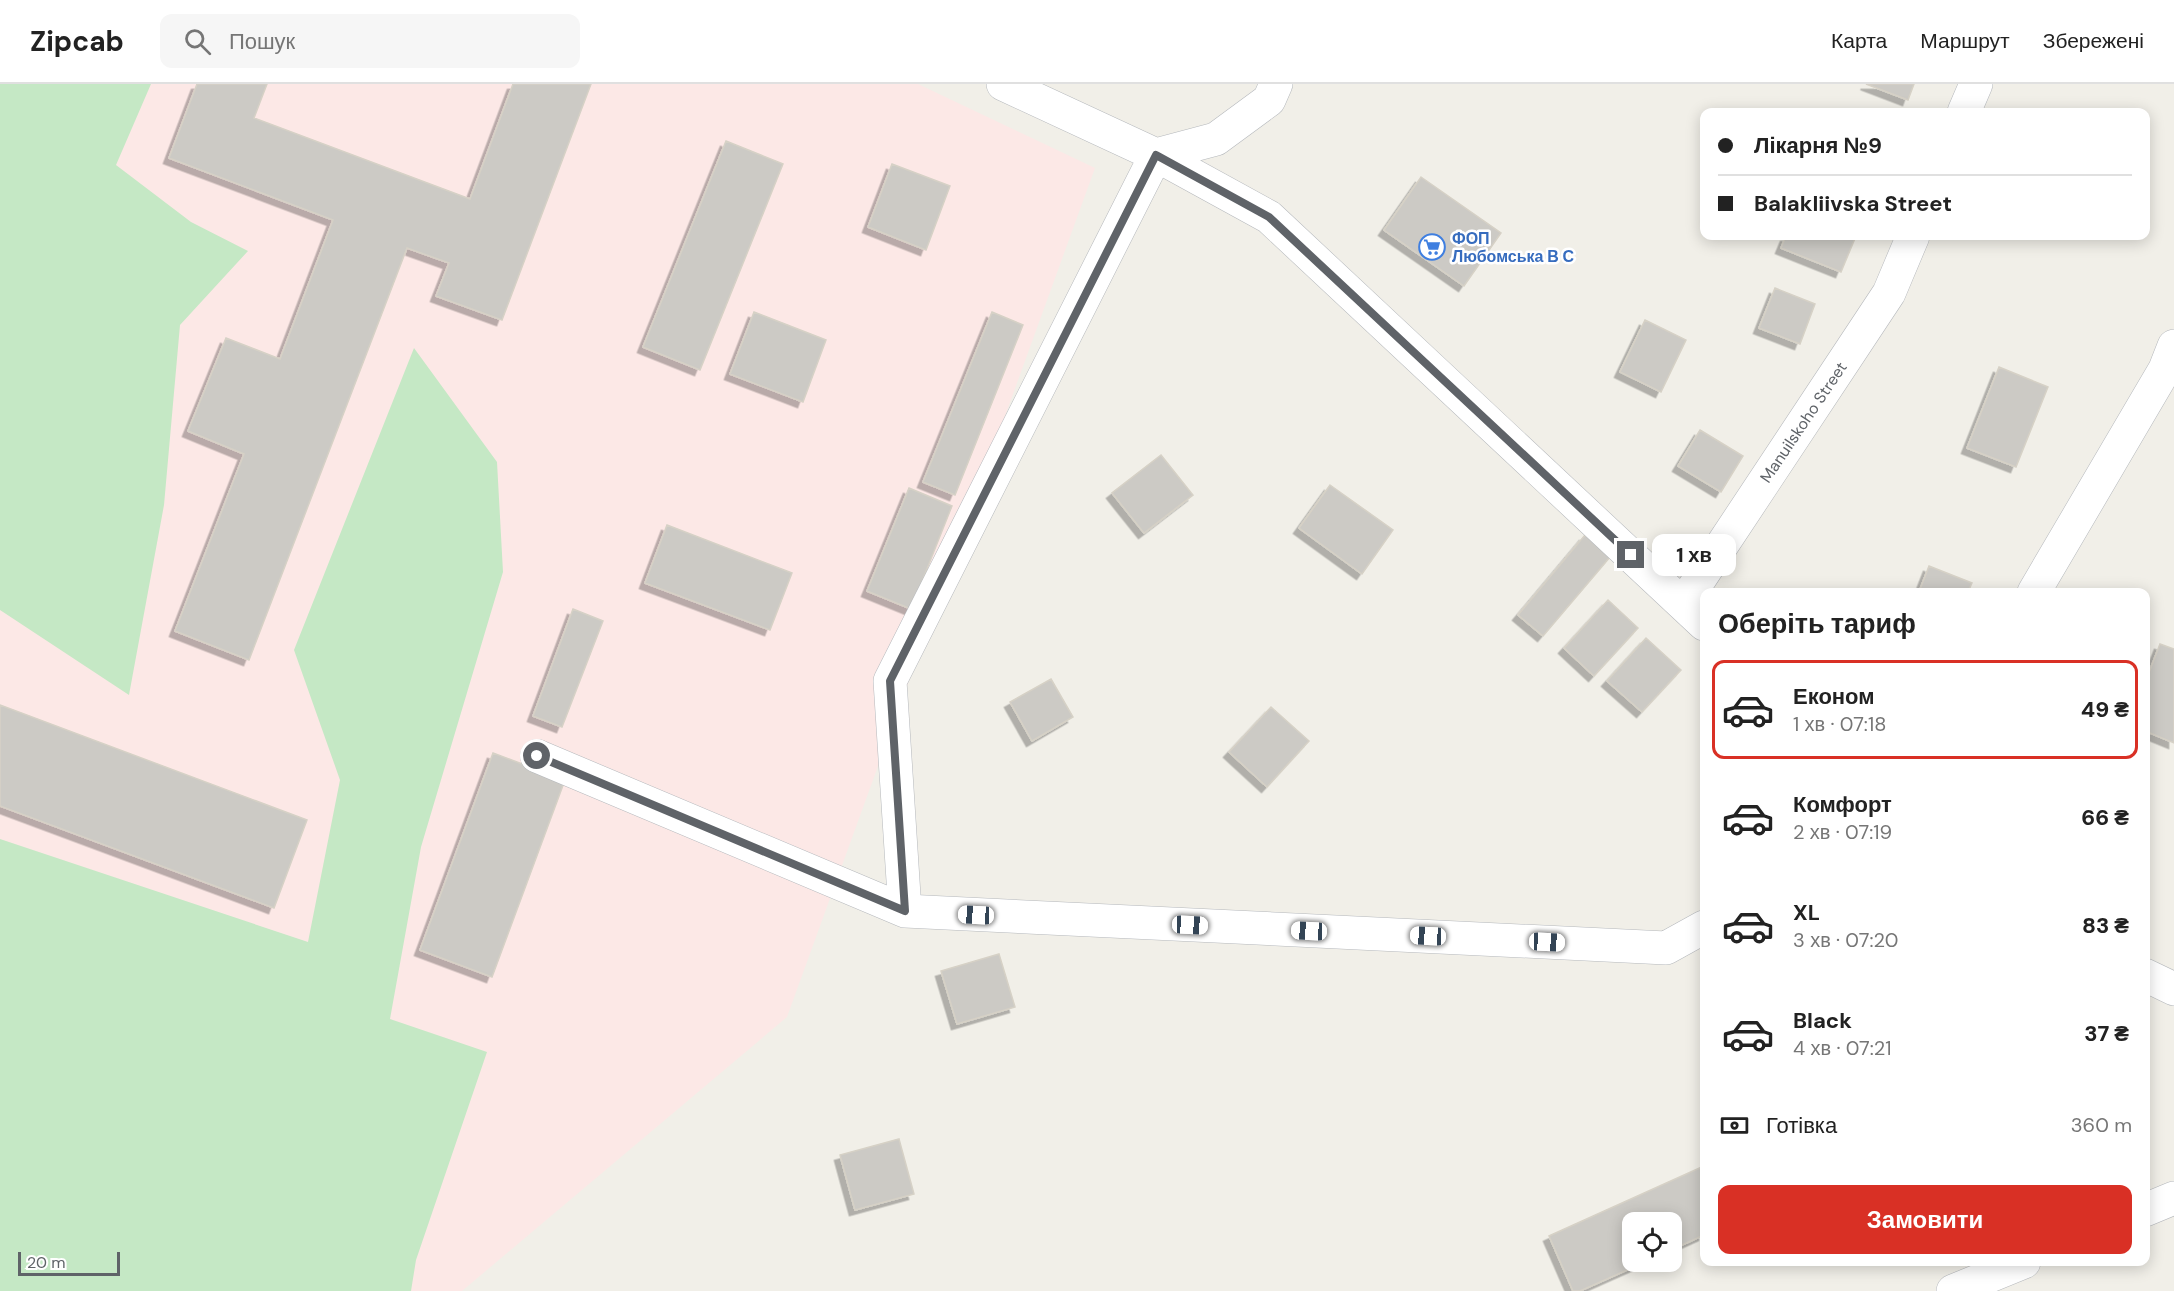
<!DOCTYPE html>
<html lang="uk">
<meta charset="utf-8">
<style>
body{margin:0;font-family:"DM Sans",sans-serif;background:#f6f6f6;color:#222;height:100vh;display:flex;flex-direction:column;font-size:22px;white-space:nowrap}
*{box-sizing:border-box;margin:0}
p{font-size:20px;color:#767676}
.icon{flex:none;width:33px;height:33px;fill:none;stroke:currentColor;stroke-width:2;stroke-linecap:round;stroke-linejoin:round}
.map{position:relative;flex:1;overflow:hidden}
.drawer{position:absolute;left:1700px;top:504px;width:450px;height:678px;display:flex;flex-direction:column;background:#fff;border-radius:12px;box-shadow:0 3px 15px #0003}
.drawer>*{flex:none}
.top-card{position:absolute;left:1700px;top:24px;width:450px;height:132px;border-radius:12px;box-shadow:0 3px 15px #0003;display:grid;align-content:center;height:132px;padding:0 18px;background:#fff}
.tools{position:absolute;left:1622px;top:1128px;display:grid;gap:12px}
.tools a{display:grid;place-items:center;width:60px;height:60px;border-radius:12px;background:#fff;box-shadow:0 3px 15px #0003;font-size:30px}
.scale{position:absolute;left:18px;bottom:15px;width:102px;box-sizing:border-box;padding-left:6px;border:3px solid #5f6368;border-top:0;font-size:16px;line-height:21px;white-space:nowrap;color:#5f6368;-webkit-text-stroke:4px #fff;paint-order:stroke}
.end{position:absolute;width:27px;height:27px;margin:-14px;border:8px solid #5f6368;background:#fff;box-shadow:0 0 0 3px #fff}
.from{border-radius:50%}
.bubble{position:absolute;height:42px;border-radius:12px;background:#fff;box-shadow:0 3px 15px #0003;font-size:20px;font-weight:800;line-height:42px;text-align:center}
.car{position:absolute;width:18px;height:36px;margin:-18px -9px;border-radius:8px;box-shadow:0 0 4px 2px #0007;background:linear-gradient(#fff 24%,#345 0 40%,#fff 0 76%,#345 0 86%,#fff 0)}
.top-card b{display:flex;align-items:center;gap:21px;height:57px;font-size:22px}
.top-card b+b{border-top:2px solid #e0e0e0}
.top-card i{width:15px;height:15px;background:#222}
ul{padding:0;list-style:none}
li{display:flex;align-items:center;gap:18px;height:99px;margin:0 12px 9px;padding:0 6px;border:3px solid transparent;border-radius:12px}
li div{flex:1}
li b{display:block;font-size:22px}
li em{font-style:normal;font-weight:800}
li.selected{border-color:#d93025}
li>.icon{width:54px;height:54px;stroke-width:1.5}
h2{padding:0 18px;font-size:27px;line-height:72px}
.pay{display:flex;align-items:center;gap:15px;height:66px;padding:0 18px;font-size:22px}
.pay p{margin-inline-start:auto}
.cta{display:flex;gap:12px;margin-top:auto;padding:12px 18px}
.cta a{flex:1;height:69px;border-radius:12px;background:#d93025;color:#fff;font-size:24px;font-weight:800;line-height:69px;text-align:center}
header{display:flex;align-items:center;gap:36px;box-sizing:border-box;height:84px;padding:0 30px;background:#fff;border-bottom:2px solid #e0e0e0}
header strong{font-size:28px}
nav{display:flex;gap:33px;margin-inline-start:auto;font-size:21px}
.search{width:420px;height:54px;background:#f6f6f6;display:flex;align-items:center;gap:15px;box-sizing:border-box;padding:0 21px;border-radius:12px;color:#767676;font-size:22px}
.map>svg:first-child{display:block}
.medical{fill:#fce8e6}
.green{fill:#c5e8c5}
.building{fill:#cccac5;stroke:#d6d1c6;stroke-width:1.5;filter:url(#shadow)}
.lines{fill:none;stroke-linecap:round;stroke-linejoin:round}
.minor-casing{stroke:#b5b8bc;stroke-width:34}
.minor{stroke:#fff;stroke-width:33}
.route{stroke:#5f6368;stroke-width:8}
.labels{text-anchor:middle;stroke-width:5;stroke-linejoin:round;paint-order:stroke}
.shop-label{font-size:16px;font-weight:bold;fill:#366cbe;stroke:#fff;text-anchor:start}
.street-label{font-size:16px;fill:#5f6368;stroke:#fff}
</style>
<header>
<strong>Zipcab</strong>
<div class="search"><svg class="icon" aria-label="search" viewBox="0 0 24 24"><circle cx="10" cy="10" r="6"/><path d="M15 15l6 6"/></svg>Пошук</div>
<nav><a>Карта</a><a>Маршрут</a><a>Збережені</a></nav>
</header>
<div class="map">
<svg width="2174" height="1207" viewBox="0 0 2174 1207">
<defs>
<filter id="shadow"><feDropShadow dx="-5.5" dy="5.5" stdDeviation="0" flood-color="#0004"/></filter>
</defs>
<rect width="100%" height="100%" fill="#f1efe8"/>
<!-- medical -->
<path class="medical" d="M0 0H918L1095 84 787 933 462 1207H232L0 945Z"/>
<!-- green -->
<path class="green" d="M0 0H151L116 81 191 138 248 167 180 241 164 421 129 611 0 526Z
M414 264 497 378 503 488 421 763 390 935 487 968 416 1176 411 1207H0V755L308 858 340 696 294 566Z"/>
<!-- building -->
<path class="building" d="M197 0H267L254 34 470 115 513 0H591L502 236 436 212 449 179 407 164 249 576 175 547 244 370 188 347 226 254 280 275 333 136 169 74Z
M1866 0H1914L1908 16Z
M726 57 783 80 700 286 643 263Z
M892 80 950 102 926 166 868 143Z
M1421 93 1501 149 1464 202 1384 146Z
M1786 152H1856L1841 188 1781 164Z
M1775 204 1815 220 1800 260 1759 244Z
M754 228 826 256 803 318 730 290Z
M992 228 1023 241 955 411 923 398Z
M1645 236 1686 256 1661 308 1620 288Z
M1999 283 2048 303 2016 383 1967 364Z
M1700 346 1743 372 1721 408 1678 382Z
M1161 371 1193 411 1144 449 1112 409Z
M1330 401 1393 446 1362 490 1299 444Z
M909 404 952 422 911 525 867 507Z
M667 441 792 489 770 546 645 499Z
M1585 451 1610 473 1543 552 1518 531Z
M1929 482 1972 499 1968 508H1919Z
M1608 516 1638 544 1594 592 1564 564Z
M573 525 603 537 562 643 533 632Z
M1646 554 1681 586 1642 628 1607 597Z
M2160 560 2174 565V659L2145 647V599Z
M1051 595 1073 633 1032 657 1010 618Z
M0 621 307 736 274 824 0 722Z
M1271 623 1309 657 1267 703 1229 668Z
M493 669 565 696 492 893 420 866Z
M999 870 1015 923 957 940 941 887Z
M899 1055 914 1110 855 1126 840 1071Z
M1704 1082V1151L1671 1166V1138H1632V1178H1645L1580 1207H1573L1549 1152Z"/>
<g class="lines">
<!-- minor casing -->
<g class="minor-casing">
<path id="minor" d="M1003 0 1156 71 1269 133 1704 540
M1964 28 1976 0
M2034 508 2165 285 2174 262
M1683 520 1889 209 1913 152
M537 672 905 827 1666 864 1704 843
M905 827 890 597 1156 71 1216 55 1269 16 1276 0
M2145 891 2174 905
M2145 1126 2174 1114
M1953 1207 2024 1178"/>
</g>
<!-- minor -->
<use href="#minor" class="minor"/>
</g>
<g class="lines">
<!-- route -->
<path class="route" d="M537 672 905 827 890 597 1156 71 1269 133 1631 471"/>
</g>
<!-- icons -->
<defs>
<g id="supermarket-ring" transform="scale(1.35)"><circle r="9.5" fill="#fff" stroke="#3f7fe0" stroke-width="1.5"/><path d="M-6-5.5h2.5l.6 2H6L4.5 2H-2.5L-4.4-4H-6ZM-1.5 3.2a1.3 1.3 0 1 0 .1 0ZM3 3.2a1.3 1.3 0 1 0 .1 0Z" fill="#3f7fe0"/></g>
</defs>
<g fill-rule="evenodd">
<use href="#supermarket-ring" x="1432" y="163"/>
</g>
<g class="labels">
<!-- shop labels -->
<g class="shop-label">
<text x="1452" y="160">ФОП<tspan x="1452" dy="18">Любомська В С</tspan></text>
</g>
<!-- street labels -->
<g class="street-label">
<text transform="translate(1803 338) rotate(-56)" y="6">Manuilskoho Street</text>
</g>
</g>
</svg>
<div class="tools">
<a><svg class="icon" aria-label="locate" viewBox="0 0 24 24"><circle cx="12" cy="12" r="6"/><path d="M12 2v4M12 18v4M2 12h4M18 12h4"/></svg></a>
</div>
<div class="scale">20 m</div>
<i class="end from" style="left:537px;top:672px"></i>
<i class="end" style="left:1631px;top:471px"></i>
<div class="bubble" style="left:1652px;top:450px;width:84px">1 хв</div>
<i class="car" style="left:976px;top:831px;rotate:273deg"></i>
<i class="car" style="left:1190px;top:841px;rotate:93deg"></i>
<i class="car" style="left:1309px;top:847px;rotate:273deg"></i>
<i class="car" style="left:1428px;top:852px;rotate:273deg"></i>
<i class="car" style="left:1547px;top:858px;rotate:93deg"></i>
<div class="top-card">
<b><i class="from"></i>Лікарня №9</b>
<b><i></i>Balakliivska Street</b>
</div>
<section class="drawer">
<h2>Оберіть тариф</h2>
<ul>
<li class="selected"><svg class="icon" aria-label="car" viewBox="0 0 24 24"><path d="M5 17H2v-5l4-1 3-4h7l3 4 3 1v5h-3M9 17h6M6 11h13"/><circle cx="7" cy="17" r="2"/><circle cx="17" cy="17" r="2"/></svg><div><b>Економ</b><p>1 хв · 07:18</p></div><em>49 ₴</em></li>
<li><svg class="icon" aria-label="car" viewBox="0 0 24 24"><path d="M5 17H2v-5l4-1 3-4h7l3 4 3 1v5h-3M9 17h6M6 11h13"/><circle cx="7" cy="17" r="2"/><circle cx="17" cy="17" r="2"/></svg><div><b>Комфорт</b><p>2 хв · 07:19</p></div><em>66 ₴</em></li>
<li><svg class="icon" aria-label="car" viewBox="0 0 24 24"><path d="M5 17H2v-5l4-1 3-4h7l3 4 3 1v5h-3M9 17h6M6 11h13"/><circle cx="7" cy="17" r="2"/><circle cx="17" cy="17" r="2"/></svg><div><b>XL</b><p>3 хв · 07:20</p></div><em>83 ₴</em></li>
<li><svg class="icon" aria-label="car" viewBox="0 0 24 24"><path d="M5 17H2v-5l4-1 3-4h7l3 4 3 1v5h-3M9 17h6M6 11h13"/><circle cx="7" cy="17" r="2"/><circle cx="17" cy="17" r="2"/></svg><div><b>Black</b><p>4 хв · 07:21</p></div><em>37 ₴</em></li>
</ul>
<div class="pay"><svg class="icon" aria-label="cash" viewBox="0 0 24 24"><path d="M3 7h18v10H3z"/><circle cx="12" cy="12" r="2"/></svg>Готівка<p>360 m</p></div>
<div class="cta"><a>Замовити</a></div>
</section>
</div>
